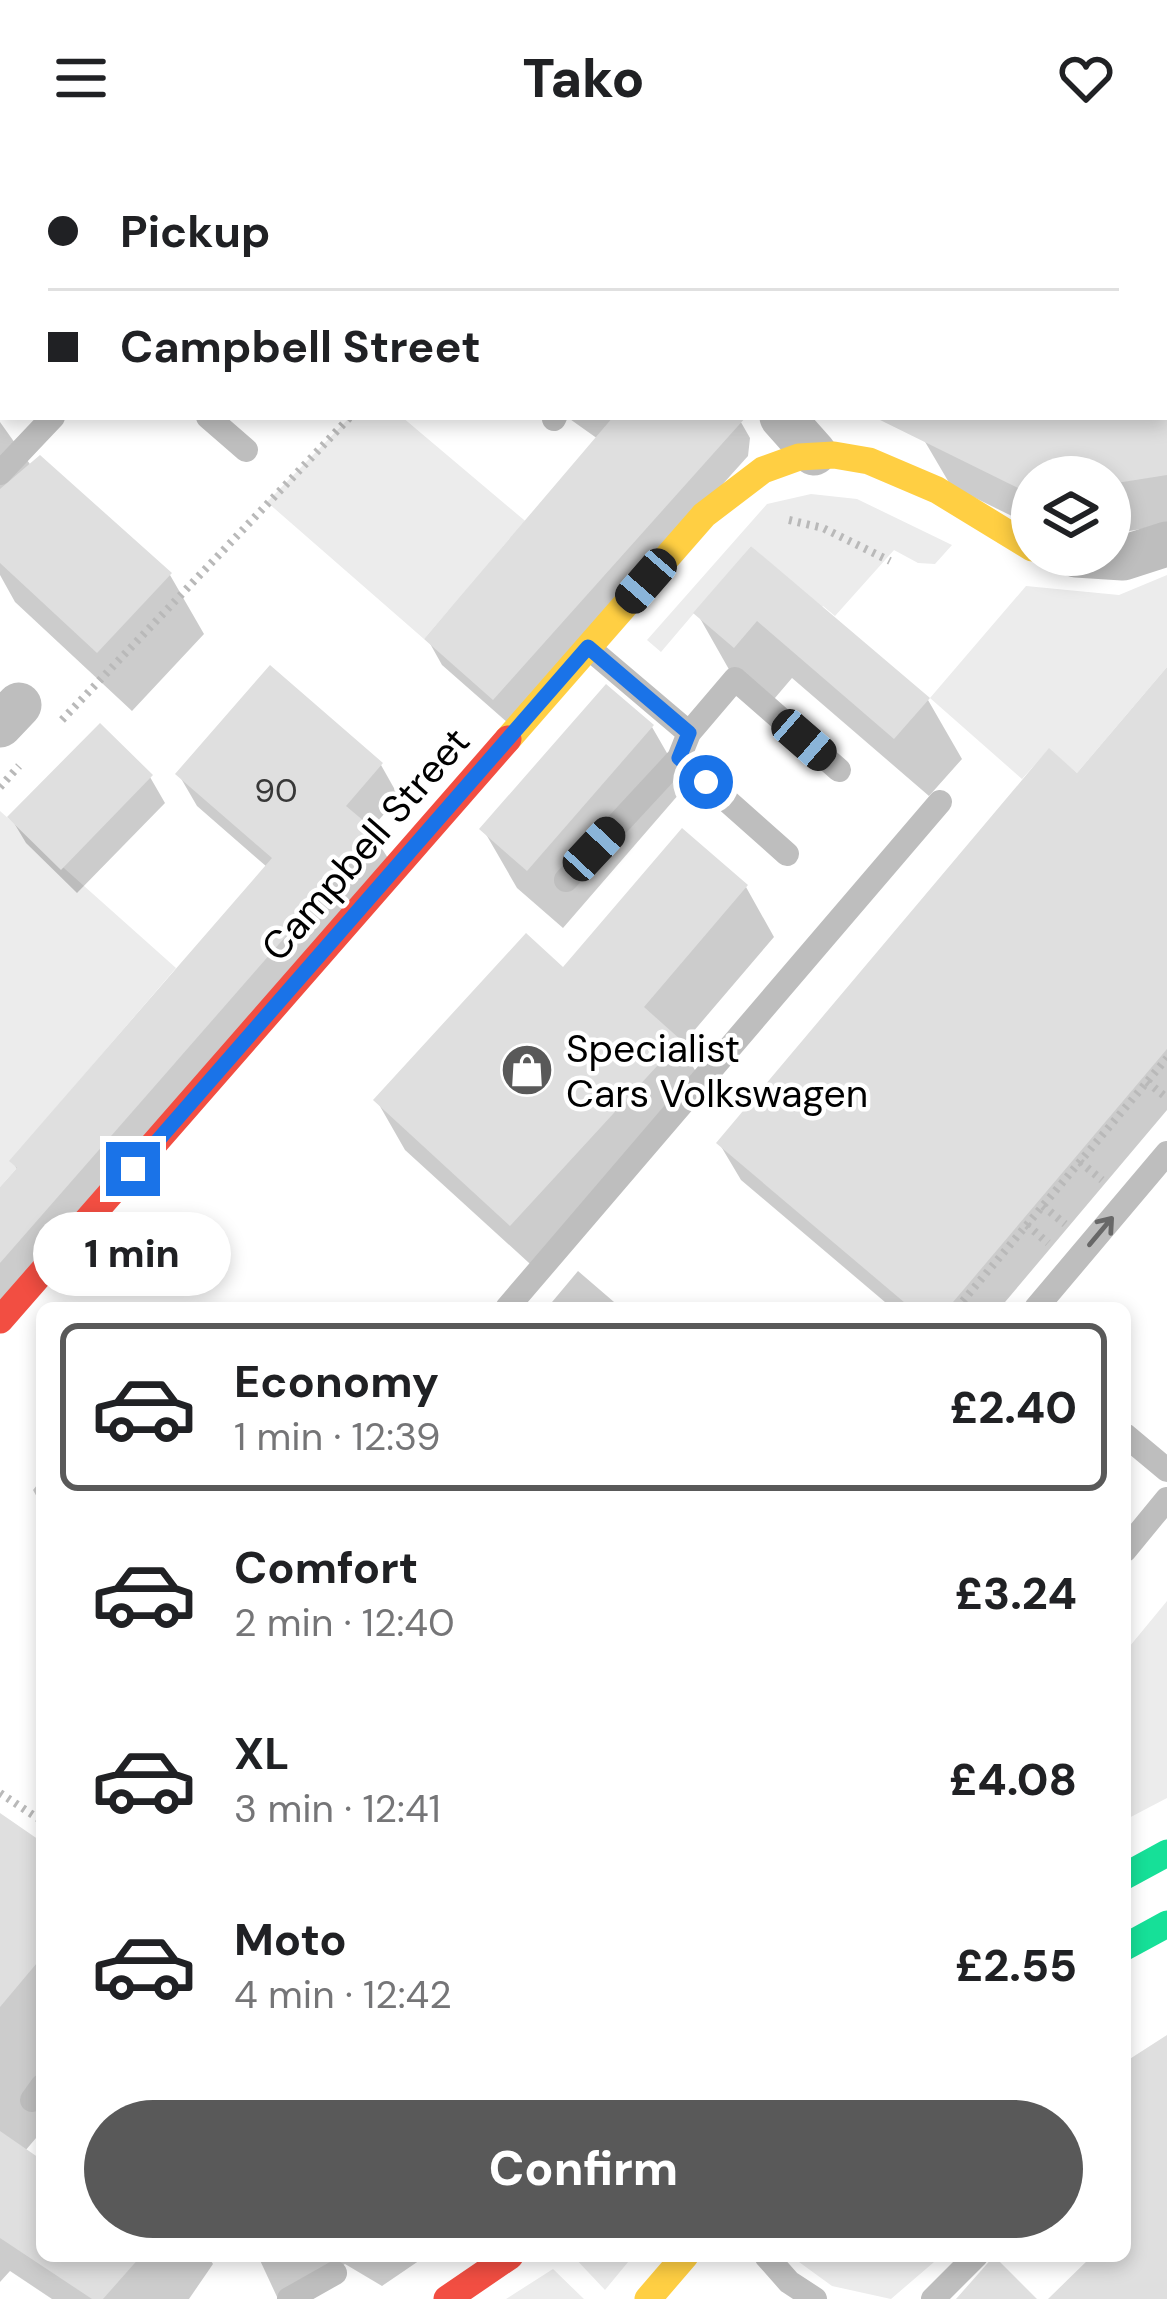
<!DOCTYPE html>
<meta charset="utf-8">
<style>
body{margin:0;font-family:"DM Sans",sans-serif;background:#f2f2f2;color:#202124;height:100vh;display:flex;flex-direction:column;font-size:45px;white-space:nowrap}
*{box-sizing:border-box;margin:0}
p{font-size:39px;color:#757577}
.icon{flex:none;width:66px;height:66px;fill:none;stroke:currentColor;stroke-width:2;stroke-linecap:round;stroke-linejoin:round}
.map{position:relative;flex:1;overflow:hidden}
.side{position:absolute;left:36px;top:1146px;width:1095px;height:960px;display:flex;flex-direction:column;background:#fff;border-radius:18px;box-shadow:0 6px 18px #0003}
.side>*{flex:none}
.guide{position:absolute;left:0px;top:0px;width:1167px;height:264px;box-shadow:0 6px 18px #0003;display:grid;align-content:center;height:264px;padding:0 48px;background:#fff}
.buttons{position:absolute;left:1011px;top:300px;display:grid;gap:24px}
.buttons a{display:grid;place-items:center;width:120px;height:120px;border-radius:50%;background:#fff;box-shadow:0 6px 18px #0003;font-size:60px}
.end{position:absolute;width:54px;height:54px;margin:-27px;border:15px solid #1a73e8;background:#fff;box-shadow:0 0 0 6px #fff}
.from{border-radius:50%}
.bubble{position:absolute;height:84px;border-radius:42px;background:#fff;box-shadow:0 6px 18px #0003;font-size:39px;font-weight:800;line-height:84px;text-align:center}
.car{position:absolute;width:36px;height:72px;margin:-36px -18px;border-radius:15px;box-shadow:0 0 9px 3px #0007;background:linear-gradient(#222 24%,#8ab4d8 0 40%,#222 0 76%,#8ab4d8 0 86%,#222 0)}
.guide b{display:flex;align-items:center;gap:42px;height:114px;font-size:45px}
.guide b+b{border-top:3px solid #e0e0e0}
.guide i{width:30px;height:30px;background:#202124}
ul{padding:21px 0 0;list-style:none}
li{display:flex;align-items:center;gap:36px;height:168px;margin:0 24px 18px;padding:0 24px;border:6px solid transparent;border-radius:18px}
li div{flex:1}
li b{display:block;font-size:45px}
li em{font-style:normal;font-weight:800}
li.active{border-color:#595959}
li>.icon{width:108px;height:108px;stroke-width:1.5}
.primary-button{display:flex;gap:24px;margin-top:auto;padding:24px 48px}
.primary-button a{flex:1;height:138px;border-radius:72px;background:#595959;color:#fff;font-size:48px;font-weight:800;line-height:138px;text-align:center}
header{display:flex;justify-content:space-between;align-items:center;height:156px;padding:0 48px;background:#fff;font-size:54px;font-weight:800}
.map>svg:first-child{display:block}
.green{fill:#ececec}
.shadow{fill:#0003}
.building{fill:#dfdfdf}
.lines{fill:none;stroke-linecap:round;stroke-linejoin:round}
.path{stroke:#b9b9b9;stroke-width:8;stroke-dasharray:3 6;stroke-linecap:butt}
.lane{stroke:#bebebe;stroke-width:24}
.street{stroke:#bebebe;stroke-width:45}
.fast{stroke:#16e098;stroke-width:27}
.slow{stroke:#ffcf43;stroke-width:27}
.jam{stroke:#f24e42;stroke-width:27}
.oneway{stroke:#686868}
.route{stroke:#1a73e8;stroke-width:15}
.labels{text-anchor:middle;stroke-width:9;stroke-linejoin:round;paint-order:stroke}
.number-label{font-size:33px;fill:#383838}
.street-label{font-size:39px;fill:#000;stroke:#fff}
.poi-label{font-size:39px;fill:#000;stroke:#fff;text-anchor:start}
</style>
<header><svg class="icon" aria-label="menu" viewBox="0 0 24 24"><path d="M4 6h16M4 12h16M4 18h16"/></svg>Tako<svg class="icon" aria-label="heart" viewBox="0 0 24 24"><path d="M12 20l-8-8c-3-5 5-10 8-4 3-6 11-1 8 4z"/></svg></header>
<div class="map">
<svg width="1167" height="2143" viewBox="0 0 1167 2143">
<rect width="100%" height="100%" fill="#fff"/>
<!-- green -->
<path class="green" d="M350 261H402L543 380 510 382 490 406 506 421 448 455 424 483 267 346Z
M811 338 857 343 952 389 935 408 918 407 894 394 835 460 823 450 805 469 791 425 751 390 661 496 647 484 767 348Z
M1167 419V511L1077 617 1049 593 1022 623 930 542 1026 430 1119 439Z
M0 655 176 812 10 1005 17 1012 0 1031Z
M1167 1445V1642L1125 1664V1496Z
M573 2100H633L605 2134Z
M809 2100H941L891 2143 832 2130 799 2106Z
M553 2113 584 2143H506Z"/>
<!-- shadow -->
<path class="shadow" d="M234 0H381L384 3H237Z
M505 0H543L540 3Z
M708 0H837L706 3Z
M848 0H1020L1018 3Z
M1061 0H1167V14L1164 17V3Z
M1167 65V121L1164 116Z
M1167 220V369L1110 378V321H1032V370L951 330 924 284 935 261H1164Z
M567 261H738L750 282 748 300 508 567 442 509 428 484 598 283Z
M0 266 32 311 170 419 204 478 132 555 15 446 0 419Z
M751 394 928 544 962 603 929 640 792 522 769 549 731 517 697 457Z
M1167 515V954L1000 1152H892L741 1024 719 987 1078 621Z
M652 571 686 630 563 772 517 732 483 673Z
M381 609 399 641 370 674 393 710 0 1164V1036L18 1015 13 1006 267 711 197 650 179 619Z
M150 621 165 647 77 737 26 687 11 662Z
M746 731 774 781 681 890 707 935 540 1117 405 994 377 945 563 816Z
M578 1115 621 1152H547Z
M42 1323V1350L33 1334Z
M0 1660 42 1689V1878L37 1884 42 1923 30 1940 42 1960V1975L25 1995 42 2007V2100H208L213 2108 189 2143H52L10 2115 0 2126Z
M258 2100H426L382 2130 345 2108 289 2143H278Z"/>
<!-- building -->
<path class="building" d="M613 261H746L493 544 424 483Z
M874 261H1167V319L1110 328V321H1032V339Z
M40 299 172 417 97 497 0 407V333Z
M751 390 930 542 894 583 757 465 734 492 693 457Z
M270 509 383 607 346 650 377 676 0 1107V1031L17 1012 9 1005 272 702 175 618Z
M1167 511V893L948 1152H911L716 987 1049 592 1077 617Z
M606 528 654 569 527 715 479 673Z
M100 567 153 619 61 714 7 661Z
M682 672 748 729 644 851 681 884 510 1070 373 944 526 777 563 811Z
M0 1657 42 1686V1801L0 1851Z
M1167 1879V2143H1048L1092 2100H1125V1906Z
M0 1975 42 2004V2100H141L103 2143H92L0 2082Z
M994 2100 1037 2143H956Z"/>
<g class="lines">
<!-- path -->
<path class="path" d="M789 364 823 372 890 405
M62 564 350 261
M0 631 19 610
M1147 926 1167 942
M1080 1006 1102 1024
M1043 1050 1065 1068
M1027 1069 1048 1087
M957 1152 1167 902
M0 1637 42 1665"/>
<!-- lane -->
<path class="lane" d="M208 261 246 294
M554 263 555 261
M0 317 53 261
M590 493 689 577 679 602 787 698
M689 577 735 523 839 614
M566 724 679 602
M507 1152 940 646
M1036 1152 1167 997
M1125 1279 1167 1314
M1125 1394 1167 1343
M32 1944 42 1930
M766 2100 789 2126 815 2143
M289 2143 335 2117
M933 2143 976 2100"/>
<!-- street -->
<path class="street" d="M440 0 444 3
M587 3 590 0
M782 261 814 297
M1076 399 1123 402 1167 388
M0 569 19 549"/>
<!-- fast -->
<path class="fast" d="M1125 1720 1167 1697
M1125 1791 1167 1768"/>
<!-- slow -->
<path class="slow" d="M508 583 704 359 763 314 799 301 834 299 869 305 937 334 1032 392
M648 2143 685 2100"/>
<!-- jam -->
<path class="jam" d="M0 1164 508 583
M447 2143 510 2100"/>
</g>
<!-- one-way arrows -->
<defs><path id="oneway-shaft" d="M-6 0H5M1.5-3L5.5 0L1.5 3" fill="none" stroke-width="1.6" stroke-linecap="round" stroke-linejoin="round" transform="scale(3)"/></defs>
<use class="oneway" href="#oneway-shaft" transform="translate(1101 1075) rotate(-50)"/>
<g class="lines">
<!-- route -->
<path class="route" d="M133 1013 588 491 689 577 679 602 706 626"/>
</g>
<!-- icons -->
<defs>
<g id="shop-disc" transform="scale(2.7)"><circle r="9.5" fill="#595959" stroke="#fff"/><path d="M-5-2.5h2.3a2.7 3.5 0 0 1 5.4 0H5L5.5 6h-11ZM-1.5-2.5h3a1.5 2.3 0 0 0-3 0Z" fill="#fff"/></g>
</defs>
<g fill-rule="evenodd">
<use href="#shop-disc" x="527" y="914"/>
</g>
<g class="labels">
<!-- number labels -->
<g class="number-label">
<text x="276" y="646">90</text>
</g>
<!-- street labels -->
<g class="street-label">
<text transform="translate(365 688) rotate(-49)" y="14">Campbell Street</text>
</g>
<!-- poi labels -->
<g class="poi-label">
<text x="566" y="906">Specialist<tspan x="566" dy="45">Cars Volkswagen</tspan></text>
</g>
</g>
</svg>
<div class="buttons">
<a><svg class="icon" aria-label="layers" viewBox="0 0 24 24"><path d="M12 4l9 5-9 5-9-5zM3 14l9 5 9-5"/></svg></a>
</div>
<i class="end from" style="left:706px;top:626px"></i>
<i class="end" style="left:133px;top:1013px"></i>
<div class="bubble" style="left:33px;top:1056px;width:198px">1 min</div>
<i class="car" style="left:646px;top:425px;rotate:221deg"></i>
<i class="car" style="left:804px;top:584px;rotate:131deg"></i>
<i class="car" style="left:594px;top:693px;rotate:43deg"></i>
<div class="guide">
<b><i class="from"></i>Pickup</b>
<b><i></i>Campbell Street</b>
</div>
<section class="side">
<ul>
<li class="active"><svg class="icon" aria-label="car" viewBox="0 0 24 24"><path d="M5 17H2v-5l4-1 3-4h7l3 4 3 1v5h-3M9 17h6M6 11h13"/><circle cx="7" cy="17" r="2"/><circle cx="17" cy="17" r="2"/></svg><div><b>Economy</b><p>1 min · 12:39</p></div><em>£2.40</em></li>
<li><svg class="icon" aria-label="car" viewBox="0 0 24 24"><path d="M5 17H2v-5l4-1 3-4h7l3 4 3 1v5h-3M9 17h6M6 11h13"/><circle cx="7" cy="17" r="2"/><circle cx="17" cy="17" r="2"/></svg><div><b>Comfort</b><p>2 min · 12:40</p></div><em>£3.24</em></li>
<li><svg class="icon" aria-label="car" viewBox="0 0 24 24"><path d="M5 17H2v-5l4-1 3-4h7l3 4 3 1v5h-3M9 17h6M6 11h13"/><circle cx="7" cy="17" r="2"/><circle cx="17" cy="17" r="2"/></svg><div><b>XL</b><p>3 min · 12:41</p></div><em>£4.08</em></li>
<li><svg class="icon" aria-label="car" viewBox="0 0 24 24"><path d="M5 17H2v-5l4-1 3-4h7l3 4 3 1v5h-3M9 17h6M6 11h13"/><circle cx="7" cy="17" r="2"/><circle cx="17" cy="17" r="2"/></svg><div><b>Moto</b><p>4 min · 12:42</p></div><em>£2.55</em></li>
</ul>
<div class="primary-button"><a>Confirm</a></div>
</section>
</div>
